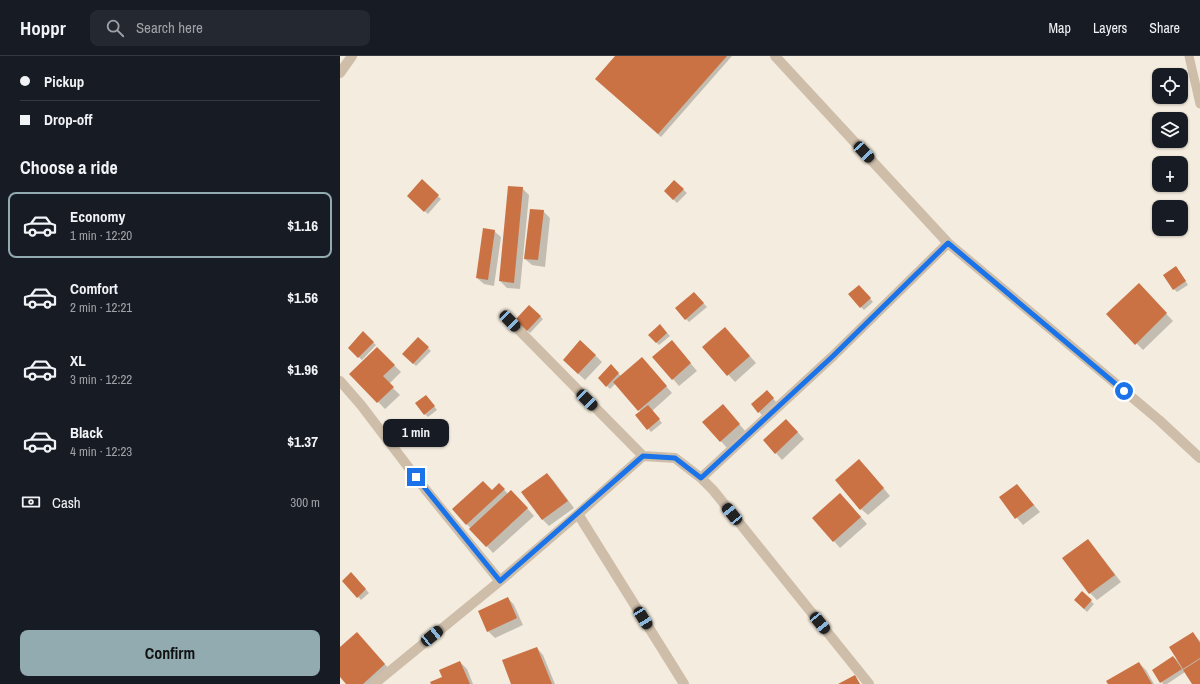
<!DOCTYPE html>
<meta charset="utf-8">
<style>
body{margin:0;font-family:"Archivo Narrow",sans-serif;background:#242831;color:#f1f3f6;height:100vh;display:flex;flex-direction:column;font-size:15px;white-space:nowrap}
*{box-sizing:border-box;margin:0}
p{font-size:13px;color:#9ea1a6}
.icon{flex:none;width:22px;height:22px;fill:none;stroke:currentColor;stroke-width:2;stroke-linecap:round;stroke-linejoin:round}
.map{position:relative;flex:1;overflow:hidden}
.sheet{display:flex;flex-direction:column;background:#171b24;width:340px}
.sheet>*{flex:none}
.guide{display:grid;align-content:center;height:88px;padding:0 20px;background:#171b24}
.buttons{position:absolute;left:812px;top:12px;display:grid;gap:8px}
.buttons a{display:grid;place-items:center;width:36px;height:36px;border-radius:8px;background:#171b24;box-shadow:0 1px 3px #0004;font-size:20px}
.end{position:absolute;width:18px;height:18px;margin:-9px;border:5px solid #1a73e8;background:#fff;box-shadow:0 0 0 2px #fff}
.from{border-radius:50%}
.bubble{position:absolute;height:28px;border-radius:8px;background:#171b24;box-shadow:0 1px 3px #0004;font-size:13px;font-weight:800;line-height:28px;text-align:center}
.car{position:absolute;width:12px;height:24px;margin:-12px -6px;border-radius:5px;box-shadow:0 0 3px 1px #0007;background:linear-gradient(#222 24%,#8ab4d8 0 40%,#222 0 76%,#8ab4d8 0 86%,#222 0)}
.guide b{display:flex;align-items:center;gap:14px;height:38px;font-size:15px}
.guide b+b{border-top:1px solid #363941}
.guide i{width:10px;height:10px;background:#f1f3f6}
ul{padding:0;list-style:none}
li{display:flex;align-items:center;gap:12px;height:66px;margin:0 8px 6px;padding:0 12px;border:2px solid transparent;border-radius:8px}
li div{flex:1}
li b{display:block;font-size:15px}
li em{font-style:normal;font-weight:800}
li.current{border-color:#91abb1}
li>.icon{width:36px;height:36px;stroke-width:1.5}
h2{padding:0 20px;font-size:18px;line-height:48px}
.pay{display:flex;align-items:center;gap:10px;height:44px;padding:0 20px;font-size:15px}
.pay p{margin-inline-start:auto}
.primary-button{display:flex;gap:8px;margin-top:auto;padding:8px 20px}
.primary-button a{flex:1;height:46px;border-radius:8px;background:#91abb1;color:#111;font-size:16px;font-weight:800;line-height:46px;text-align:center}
header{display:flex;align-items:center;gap:24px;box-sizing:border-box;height:56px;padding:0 20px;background:#171b24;border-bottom:1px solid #363941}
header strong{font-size:19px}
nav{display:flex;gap:22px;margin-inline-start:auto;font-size:14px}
.search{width:280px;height:36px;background:#242831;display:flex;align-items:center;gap:10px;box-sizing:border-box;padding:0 14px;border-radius:8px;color:#9ea1a6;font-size:15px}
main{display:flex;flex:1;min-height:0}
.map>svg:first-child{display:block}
.shadow{fill:#0003}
.building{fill:#cb7245}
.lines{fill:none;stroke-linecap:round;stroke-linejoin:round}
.lane{stroke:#cdbda9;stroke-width:9}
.street{stroke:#cdbda9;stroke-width:10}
.route{stroke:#1a73e8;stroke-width:5}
</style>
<header>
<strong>Hoppr</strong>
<div class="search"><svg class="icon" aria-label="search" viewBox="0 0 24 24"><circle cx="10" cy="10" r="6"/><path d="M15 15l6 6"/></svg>Search here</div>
<nav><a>Map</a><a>Layers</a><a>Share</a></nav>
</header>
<main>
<section class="sheet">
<div class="guide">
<b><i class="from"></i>Pickup</b>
<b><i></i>Drop-off</b>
</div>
<h2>Choose a ride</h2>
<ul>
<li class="current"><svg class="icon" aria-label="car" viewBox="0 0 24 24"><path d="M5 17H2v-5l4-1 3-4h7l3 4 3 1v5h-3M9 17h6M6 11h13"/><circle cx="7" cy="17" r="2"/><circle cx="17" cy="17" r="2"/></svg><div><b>Economy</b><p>1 min · 12:20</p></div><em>$1.16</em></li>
<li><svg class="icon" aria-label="car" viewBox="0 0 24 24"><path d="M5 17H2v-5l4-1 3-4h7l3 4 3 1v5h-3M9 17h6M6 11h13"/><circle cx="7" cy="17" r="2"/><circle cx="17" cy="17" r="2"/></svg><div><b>Comfort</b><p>2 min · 12:21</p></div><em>$1.56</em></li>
<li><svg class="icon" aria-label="car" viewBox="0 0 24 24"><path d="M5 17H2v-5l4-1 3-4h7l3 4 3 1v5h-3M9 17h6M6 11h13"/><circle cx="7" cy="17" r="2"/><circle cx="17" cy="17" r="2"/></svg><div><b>XL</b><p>3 min · 12:22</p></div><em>$1.96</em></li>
<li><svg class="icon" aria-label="car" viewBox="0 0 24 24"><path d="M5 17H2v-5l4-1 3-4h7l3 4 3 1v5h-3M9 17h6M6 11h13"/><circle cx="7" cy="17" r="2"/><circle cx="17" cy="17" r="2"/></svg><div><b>Black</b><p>4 min · 12:23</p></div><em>$1.37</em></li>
</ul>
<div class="pay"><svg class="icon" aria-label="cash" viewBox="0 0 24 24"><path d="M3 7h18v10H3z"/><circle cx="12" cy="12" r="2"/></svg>Cash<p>300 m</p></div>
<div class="primary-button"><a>Confirm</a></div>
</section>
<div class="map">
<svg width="860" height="628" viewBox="0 0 860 628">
<rect width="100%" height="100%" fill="#f4ecde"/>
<!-- shadow -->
<path class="shadow" d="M277 0H392L321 81 260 26Z
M82 125 101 143 88 158 68 140Z
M334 125 347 137 337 147 325 135Z
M182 132 189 139 180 233 167 232 160 225Z
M203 155 210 162 205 211 192 209 185 203Z
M154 175 161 181 154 230 144 228 137 222Z
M839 215 848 229 837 236 834 233Z
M799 229 833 265 803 294 768 258Z
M522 233 533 246 524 254 521 251Z
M354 237 367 251 349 266 346 263Z
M189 250 203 263 190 277 176 264Z
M323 272 330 280 319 289 316 286Z
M23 277 36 289 22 304 9 292Z
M391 279 416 307 395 326 363 291Z
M78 282 91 295 76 310 63 298Z
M37 292 61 316 49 328 60 339 45 353 11 318Z
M338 292 357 315 339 330 314 301Z
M255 299 262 306 245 324 231 311Z
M308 309 332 337 312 355 322 367 311 376 297 360 301 356 276 327 270 333 259 322 271 310 281 320Z
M430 338 436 346 422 359 419 356Z
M89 343 97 354 88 361 85 358Z
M389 356 406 376 387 392 364 366Z
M453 371 464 383 442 404 436 397Z
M526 411 550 440 528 459 521 453Z
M207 418 213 424 234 452 209 470 203 464 182 436Z
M159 428 168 438 178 442 194 460 153 497 113 453 152 435Z
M677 429 700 456 683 469 660 442Z
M507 445 527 468 500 492 474 462Z
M748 484 754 491 781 526 757 544 750 537 724 502Z
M14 520 29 537 21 544 3 525Z
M742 537 754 548 747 556 735 544Z
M168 542 174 549 183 569 155 582 148 575Z
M853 577 860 585V628H853L845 616 827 628H823L813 614 833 601 840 606Z
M23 584 51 615 37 628H8L0 619V593Z
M197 592 203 599 215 628H172Z
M120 606 127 613 133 628H92L104 621Z
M799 607 806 614 814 628H769Z"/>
<!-- building -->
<path class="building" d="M275 0H387L318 78 255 23Z
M82 123 99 139 84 156 67 140Z
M334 124 344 133 333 144 324 135Z
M168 130 183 131 174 227 159 225Z
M190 153 204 154 198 204 184 203Z
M143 172 155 174 148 224 136 222Z
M836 210 846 225 833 234 823 219Z
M799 227 827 257 795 289 766 258Z
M519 229 531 242 520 252 508 238Z
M354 236 364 247 345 264 335 252Z
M189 249 201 260 187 275 175 264Z
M320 268 327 277 316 287 308 279Z
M385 271 410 300 387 320 362 291Z
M23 275 34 286 18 302 8 292Z
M78 281 89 291 73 308 62 298Z
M240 284 256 299 238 318 223 304Z
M332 284 351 307 332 324 312 301Z
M37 291 55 309 43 320 54 331 37 347 9 318Z
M302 301 327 330 298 355 273 326Z
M271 308 279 317 266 331 258 322Z
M427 334 434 342 418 357 411 348Z
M86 339 95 350 84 359 75 347Z
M383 348 400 368 380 386 362 366Z
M308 349 320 363 307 374 295 359Z
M446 363 458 376 435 398 423 384Z
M519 403 544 432 520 454 495 424Z
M207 417 228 445 202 464 181 436Z
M143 425 152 434 159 427 165 433 126 469 112 453Z
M677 428 694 449 675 463 659 441Z
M171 434 188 452 146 491 129 473Z
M500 437 521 461 493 486 472 462Z
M748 483 775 519 749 538 722 502Z
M11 516 26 533 17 542 2 525Z
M742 535 752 544 744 553 734 544Z
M168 541 177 562 147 576 138 555Z
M17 576 45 608 23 628H6L0 621V591Z
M853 576 860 587V602L843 613 829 591Z
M197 591 212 628H171L162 604Z
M833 600 842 613 820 627 812 614Z
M860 603V628H852L843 614Z
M120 605 130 628H91L90 626 102 621 99 614Z
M799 606 812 628H768L766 625Z
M515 619 520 628H498Z"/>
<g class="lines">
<!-- lane -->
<path class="lane" d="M849 0 860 48"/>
<!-- street -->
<path class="street" d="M435 0 608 187 819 364 860 402
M0 17 12 0
M170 265 303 400
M0 325 21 349 85 433 160 525
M361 422 373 434 529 628
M238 458 344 628
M34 628 160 525 238 458 303 400 335 402 361 422 493 300 608 187"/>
</g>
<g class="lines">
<!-- route -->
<path class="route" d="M76 421 160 525 303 400 335 402 361 422 493 300 608 187 784 335"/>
</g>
</svg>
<div class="buttons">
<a><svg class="icon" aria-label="locate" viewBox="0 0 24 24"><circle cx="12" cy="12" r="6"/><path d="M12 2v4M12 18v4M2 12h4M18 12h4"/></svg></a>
<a><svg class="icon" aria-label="layers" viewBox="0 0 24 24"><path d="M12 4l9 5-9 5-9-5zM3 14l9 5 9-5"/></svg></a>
<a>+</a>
<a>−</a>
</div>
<i class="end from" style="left:784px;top:335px"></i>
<i class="end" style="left:76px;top:421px"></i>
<div class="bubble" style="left:43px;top:363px;width:66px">1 min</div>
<i class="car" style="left:524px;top:96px;rotate:137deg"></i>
<i class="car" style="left:170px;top:265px;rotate:136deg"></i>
<i class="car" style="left:247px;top:344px;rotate:135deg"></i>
<i class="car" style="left:392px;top:458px;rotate:321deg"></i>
<i class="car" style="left:303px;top:562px;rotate:148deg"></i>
<i class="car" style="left:480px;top:567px;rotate:141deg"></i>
<i class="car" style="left:92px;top:580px;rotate:51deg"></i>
</div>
</main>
